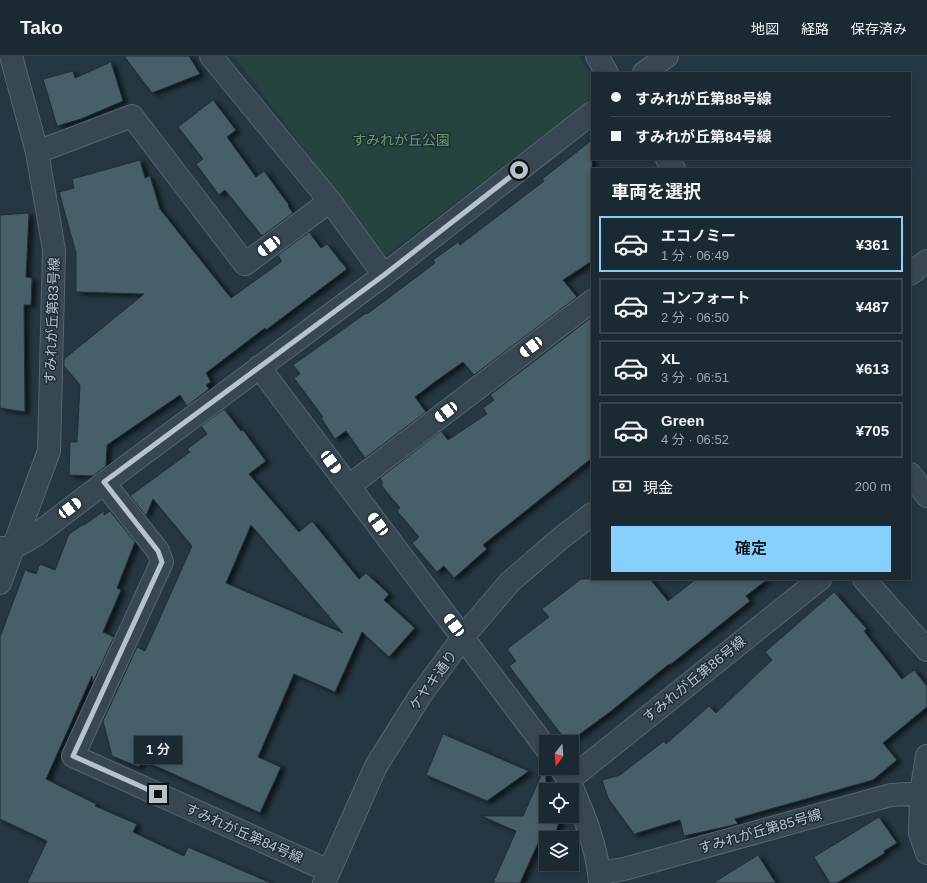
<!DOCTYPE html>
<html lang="ja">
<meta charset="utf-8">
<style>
body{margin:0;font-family:Helvetica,"Noto Sans JP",sans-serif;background:#28353e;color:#f1f3f6;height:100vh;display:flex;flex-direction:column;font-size:15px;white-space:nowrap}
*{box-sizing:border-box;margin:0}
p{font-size:13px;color:#a0a6ac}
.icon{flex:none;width:22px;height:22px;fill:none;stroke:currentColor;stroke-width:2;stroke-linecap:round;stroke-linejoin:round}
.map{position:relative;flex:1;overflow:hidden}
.drawer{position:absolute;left:591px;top:112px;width:320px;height:412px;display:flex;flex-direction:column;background:#1b2932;border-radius:0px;box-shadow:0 2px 6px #0003,0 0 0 1px #39454d}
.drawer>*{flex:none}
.top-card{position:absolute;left:591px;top:16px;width:320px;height:88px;border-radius:0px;box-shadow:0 2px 6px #0003,0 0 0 1px #39454d;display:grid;align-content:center;height:88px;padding:0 20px;background:#1b2932}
.needle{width:26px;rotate:196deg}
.controls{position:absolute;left:539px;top:679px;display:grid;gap:8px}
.controls a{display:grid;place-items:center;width:40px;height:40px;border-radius:0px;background:#1b2932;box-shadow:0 2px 6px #0003,0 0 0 1px #39454d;font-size:20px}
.end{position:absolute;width:18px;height:18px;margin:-9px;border:5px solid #b5c3cc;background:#111;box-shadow:0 0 0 2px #111}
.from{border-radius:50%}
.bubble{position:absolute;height:28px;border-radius:0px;background:#1b2932;box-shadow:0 2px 6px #0003,0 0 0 1px #39454d;font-size:13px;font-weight:600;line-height:28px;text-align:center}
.car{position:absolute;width:12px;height:24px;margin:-12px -6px;border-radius:5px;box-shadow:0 0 3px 1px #0007;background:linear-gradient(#fff 24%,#345 0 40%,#fff 0 76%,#345 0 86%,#fff 0)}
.top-card b{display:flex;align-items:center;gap:14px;height:38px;font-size:15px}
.top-card b+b{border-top:1px solid #39454d}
.top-card i{width:10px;height:10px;background:#f1f3f6}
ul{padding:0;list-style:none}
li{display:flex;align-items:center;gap:12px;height:56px;margin:0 8px 6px;padding:0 12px;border:2px solid #39454d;border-radius:0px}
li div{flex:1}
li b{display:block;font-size:15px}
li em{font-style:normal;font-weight:600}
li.on{border-color:#87cfff}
li>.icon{width:36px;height:36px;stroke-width:1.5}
h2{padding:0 20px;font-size:18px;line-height:48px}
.pay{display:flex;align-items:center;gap:10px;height:44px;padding:0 20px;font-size:15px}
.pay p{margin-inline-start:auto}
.primary-button{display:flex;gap:8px;margin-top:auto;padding:8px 20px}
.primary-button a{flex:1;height:46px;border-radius:0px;background:#87cfff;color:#111;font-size:16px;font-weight:600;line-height:46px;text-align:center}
header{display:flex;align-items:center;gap:24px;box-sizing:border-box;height:56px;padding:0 20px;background:#1b2932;border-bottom:1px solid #39454d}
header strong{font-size:19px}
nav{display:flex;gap:22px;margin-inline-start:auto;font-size:14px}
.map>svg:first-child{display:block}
.green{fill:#264340}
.building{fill:#475e69;stroke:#1f2f39;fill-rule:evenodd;filter:url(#shadow)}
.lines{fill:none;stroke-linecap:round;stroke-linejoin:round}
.minor-casing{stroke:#56666f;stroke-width:24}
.minor{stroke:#384852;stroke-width:22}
.route{stroke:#b5c3cc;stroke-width:5}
.labels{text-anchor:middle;stroke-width:3;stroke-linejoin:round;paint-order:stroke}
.park-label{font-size:14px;fill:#6a9f6b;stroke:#1d2d37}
.street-label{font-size:14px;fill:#b5c3cc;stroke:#1d2d37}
</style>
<header>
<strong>Tako</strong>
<nav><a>地図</a><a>経路</a><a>保存済み</a></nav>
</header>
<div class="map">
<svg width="927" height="827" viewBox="0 0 927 827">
<defs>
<filter id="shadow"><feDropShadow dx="4.5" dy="2.5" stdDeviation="2" flood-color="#0009"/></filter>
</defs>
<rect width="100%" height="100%" fill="#243742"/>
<!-- green -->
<path class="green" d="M234 0H579L592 21V43L385 200Z"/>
<!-- building -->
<path class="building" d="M124 0H189L200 18 152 37Z
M111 6 123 45 81 63 57 70 43 23 73 15 75 22Z
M213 44 236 74 227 81 256 121 264 115 289 149 288 150 293 157 262 180 225 134 219 139 196 108 203 103 178 71Z
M592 84V205L563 224 577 241 474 319 463 306 436 325 415 341 426 356 365 402 346 375 335 383 321 362 323 361 294 322 300 318 293 309 366 257 367 258 435 207 433 204 458 186 460 189 544 125 542 123Z
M140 104 145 122 150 120 160 153 231 242 281 206V204L278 199 309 176 321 192 327 188 347 213 266 274 265 272 206 317 211 326 206 329 209 333 187 350 180 339 107 389 106 410 93 420 69 419 70 386H77L80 329 64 310V303L144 238 76 236V197L59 136 74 132 72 123Z
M29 157 26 221 32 222 31 249H24L25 356 0 352V159Z
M592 261V402L483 489 487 493 454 522 444 510 437 516 412 487 419 481 397 455 400 452 381 429 383 427 380 422 441 375 448 384 487 358 483 352 494 344 490 339Z
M224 353 241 375 243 374 266 405 249 418 299 476 312 465 359 523 366 517 389 538 384 544 415 572 389 601 362 576 335 636 294 618 258 701 281 711 260 757 142 704 139 711 112 700 103 665 137 591 145 595 192 490 153 443 146 460 130 440 190 396 187 393 207 378 201 370ZM251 469 343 577 226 527Z
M104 455V459L110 455 135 486 117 532 121 534 103 576 114 581 93 626 92 620 46 723 96 748 95 750 137 768 133 776 184 800 188 791 271 827H27L47 785 0 763V581L25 514 36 518 40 508 55 514 69 478 82 469H84Z
M581 523H650L668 545 696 523H768L746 540 750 545 670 609 669 608 610 656 569 686H567L509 610 516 605 507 593 549 561 542 553Z
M834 536 867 573 864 575 902 623 914 614 927 630V651L883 687 897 704 873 724 735 763 738 768 684 780 680 764 634 778 608 742 602 724 620 719 664 685 666 688 709 650 716 657 772 604 765 596Z
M443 678 529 715 487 745 426 719Z
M546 708V760H562L553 782H546V788L539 785 520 827H493L516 775 481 760H523Z
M879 761 897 787 884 795 885 797 837 827H830L814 801Z
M758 799 776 827H713Z"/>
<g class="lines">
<!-- minor casing -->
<g class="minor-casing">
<path id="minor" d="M211 0 330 145 384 219
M597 0 607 17
M644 17 667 0
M37 96 132 60 245 208 330 145
M667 103 674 113
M910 218 927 205
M259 311 546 692
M910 418 927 440
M104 427 158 495 162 506 73 700 329 815
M349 430 592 245
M0 492H13L36 479 104 427 384 219 592 57
M864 523 927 594
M0 527 49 395 54 194 37 96 11 0
M927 700 921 737 920 777 927 797
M561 712C569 724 574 735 579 748 590 774 598 799 600 827
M569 724 820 523
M599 817 624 813 891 739 927 737
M324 827 376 710 420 640 463 581 510 526 561 482 592 458"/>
</g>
<!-- minor -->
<use href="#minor" class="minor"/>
</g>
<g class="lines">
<!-- route -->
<path class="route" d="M158 738 73 700 162 506 158 495 104 426 384 219 519 114"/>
</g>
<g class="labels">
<!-- park labels -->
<g class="park-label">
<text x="401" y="89">すみれが丘公園</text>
</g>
<!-- street labels -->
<g class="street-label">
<text transform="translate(52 265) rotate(-88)" y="5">すみれが丘第83号線</text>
<text transform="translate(694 623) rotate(-39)" y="5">すみれが丘第86号線</text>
<text transform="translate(433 624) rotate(-54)" y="5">ケヤキ通り</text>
<text transform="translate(760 775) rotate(-16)" y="5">すみれが丘第85号線</text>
<text transform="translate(244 777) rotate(24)" y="5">すみれが丘第84号線</text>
</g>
</g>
</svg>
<div class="controls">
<a><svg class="needle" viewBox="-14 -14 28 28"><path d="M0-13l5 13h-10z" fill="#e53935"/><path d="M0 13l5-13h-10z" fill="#a0a6ac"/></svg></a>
<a><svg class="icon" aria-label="locate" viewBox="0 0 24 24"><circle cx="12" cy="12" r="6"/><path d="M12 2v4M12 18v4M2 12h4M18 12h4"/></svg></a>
<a><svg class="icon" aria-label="layers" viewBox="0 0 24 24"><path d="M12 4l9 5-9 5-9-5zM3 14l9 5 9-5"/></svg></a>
</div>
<i class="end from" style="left:519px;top:114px"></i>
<i class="end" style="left:158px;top:738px"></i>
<div class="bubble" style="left:134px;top:680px;width:48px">1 分</div>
<i class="car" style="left:269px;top:190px;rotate:233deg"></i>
<i class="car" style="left:531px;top:291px;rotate:233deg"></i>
<i class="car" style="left:446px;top:356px;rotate:233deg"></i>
<i class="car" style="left:331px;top:406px;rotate:143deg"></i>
<i class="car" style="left:70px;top:452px;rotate:53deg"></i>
<i class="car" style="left:378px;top:468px;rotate:323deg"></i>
<i class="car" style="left:454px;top:569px;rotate:323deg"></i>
<div class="top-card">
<b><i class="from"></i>すみれが丘第88号線</b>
<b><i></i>すみれが丘第84号線</b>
</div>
<section class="drawer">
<h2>車両を選択</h2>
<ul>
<li class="on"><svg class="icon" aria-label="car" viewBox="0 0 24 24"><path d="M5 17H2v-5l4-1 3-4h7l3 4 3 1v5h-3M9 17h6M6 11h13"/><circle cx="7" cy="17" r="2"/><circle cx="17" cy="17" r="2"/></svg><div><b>エコノミー</b><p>1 分 · 06:49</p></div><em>¥361</em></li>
<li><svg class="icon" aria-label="car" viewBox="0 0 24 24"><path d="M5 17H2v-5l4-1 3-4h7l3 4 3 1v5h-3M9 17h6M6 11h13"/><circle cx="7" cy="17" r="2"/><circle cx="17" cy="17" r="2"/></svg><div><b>コンフォート</b><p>2 分 · 06:50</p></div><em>¥487</em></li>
<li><svg class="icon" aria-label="car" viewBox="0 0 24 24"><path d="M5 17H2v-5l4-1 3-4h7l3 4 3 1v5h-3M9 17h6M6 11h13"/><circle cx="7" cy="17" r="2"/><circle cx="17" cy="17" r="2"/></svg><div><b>XL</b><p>3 分 · 06:51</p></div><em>¥613</em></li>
<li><svg class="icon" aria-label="car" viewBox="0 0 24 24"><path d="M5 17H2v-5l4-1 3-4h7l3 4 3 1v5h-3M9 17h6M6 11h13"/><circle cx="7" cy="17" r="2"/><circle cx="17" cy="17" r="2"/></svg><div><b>Green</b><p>4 分 · 06:52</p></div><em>¥705</em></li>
</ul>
<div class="pay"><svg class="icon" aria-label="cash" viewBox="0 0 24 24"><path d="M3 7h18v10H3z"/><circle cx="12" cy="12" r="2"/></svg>現金<p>200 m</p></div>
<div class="primary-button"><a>確定</a></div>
</section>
</div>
